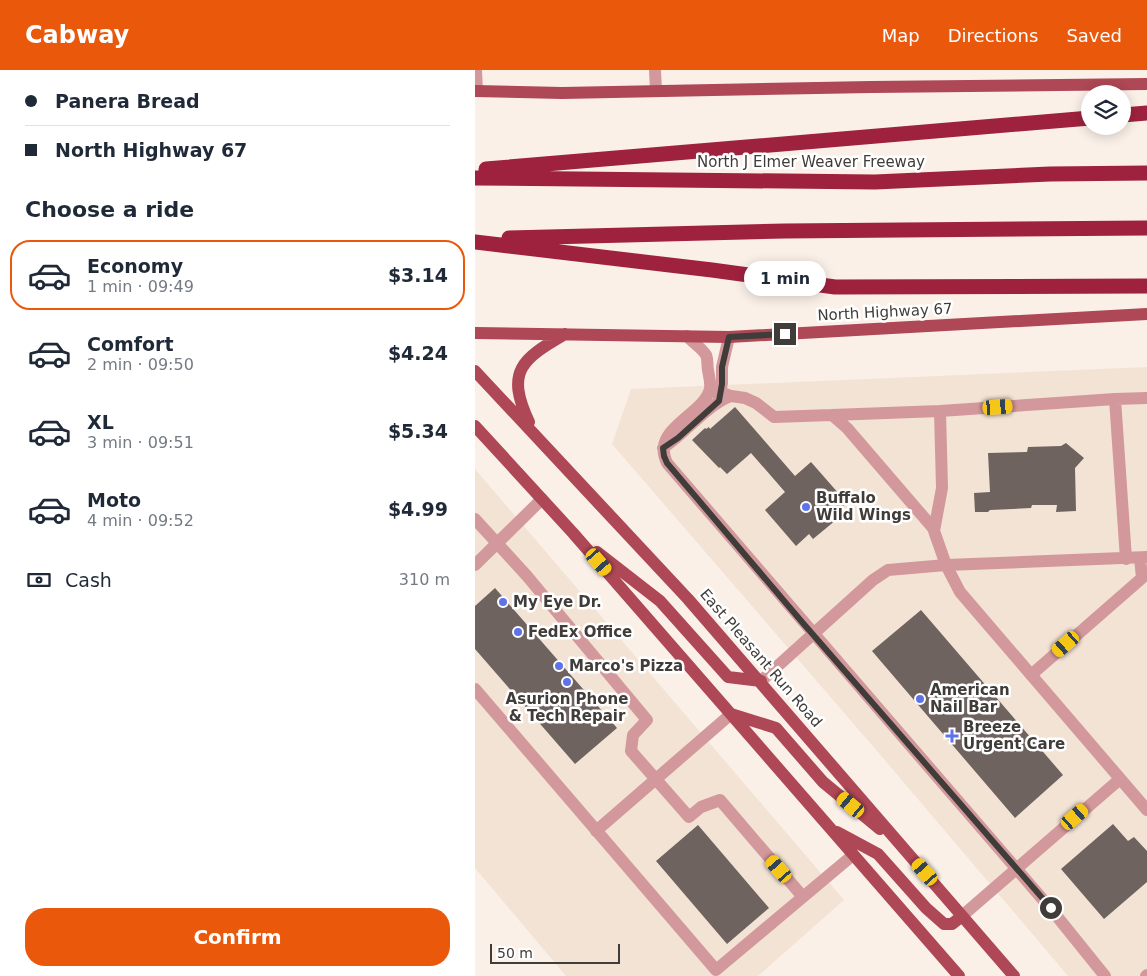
<!DOCTYPE html>
<meta charset="utf-8">
<style>
body{margin:0;font-family:"DejaVu Sans",sans-serif;background:#f2f2f3;color:#1f2937;height:100vh;display:flex;flex-direction:column;font-size:19px;white-space:nowrap}
*{box-sizing:border-box;margin:0}
p{font-size:16px;color:#747a83}
.icon{flex:none;width:28px;height:28px;fill:none;stroke:currentColor;stroke-width:2;stroke-linecap:round;stroke-linejoin:round}
.map{position:relative;flex:1;overflow:hidden}
.side{display:flex;flex-direction:column;background:#fff;width:475px}
.side>*{flex:none}
.top-card{display:grid;align-content:center;height:110px;padding:0 25px;background:#fff}
.fabs{position:absolute;left:606px;top:15px;display:grid;gap:10px}
.fabs a{display:grid;place-items:center;width:50px;height:50px;border-radius:50%;background:#fff;box-shadow:0 2px 12px #0003;font-size:25px}
.scale{position:absolute;left:15px;bottom:12px;width:130px;box-sizing:border-box;padding-left:5px;border:2px solid #403c39;border-top:0;font-size:14px;line-height:18px;white-space:nowrap;color:#403c39;-webkit-text-stroke:4px #fff;paint-order:stroke}
.end{position:absolute;width:22px;height:22px;margin:-11px;border:6px solid #403c39;background:#fff;box-shadow:0 0 0 2px #fff}
.from{border-radius:50%}
.bubble{position:absolute;height:35px;border-radius:18px;background:#fff;box-shadow:0 2px 12px #0003;font-size:16px;font-weight:600;line-height:35px;text-align:center}
.car{position:absolute;width:15px;height:30px;margin:-15px -8px;border-radius:6px;box-shadow:0 0 4px 1px #0007;background:linear-gradient(#f5c518 24%,#345 0 40%,#f5c518 0 76%,#345 0 86%,#f5c518 0)}
.top-card b{display:flex;align-items:center;gap:18px;height:48px;font-size:19px}
.top-card b+b{border-top:1px solid #e0e1e3}
.top-card i{width:12px;height:12px;background:#1f2937}
ul{padding:0;list-style:none}
li{display:flex;align-items:center;gap:15px;height:70px;margin:0 10px 8px;padding:0 15px;border:2px solid transparent;border-radius:20px}
li div{flex:1}
li b{display:block;font-size:19px}
li em{font-style:normal;font-weight:600}
li.selected{border-color:#ea580c}
li>.icon{width:45px;height:45px;stroke-width:1.5}
h2{padding:0 25px;font-size:22px;line-height:60px}
.pay{display:flex;align-items:center;gap:12px;height:55px;padding:0 25px;font-size:19px}
.pay p{margin-inline-start:auto}
.action{display:flex;gap:10px;margin-top:auto;padding:10px 25px}
.action a{flex:1;height:58px;border-radius:20px;background:#ea580c;color:#fff;font-size:20px;font-weight:600;line-height:58px;text-align:center}
header{display:flex;align-items:center;gap:30px;box-sizing:border-box;height:70px;padding:0 25px;background:#ea580c;color:#fff}
header strong{font-size:24px}
nav{display:flex;gap:28px;margin-inline-start:auto;font-size:18px}
main{display:flex;flex:1;min-height:0}
.map>svg:first-child{display:block}
.built{fill:#f3e3d5}
.building{fill:#6e635f}
.lines{fill:none;stroke-linecap:round;stroke-linejoin:round}
.minor{stroke:#d3989c;stroke-width:12}
.major{stroke:#ae4756;stroke-width:12}
.highway{stroke:#9e223d;stroke-width:15}
.route{stroke:#403c39;stroke-width:6}
.poi-dot{fill:#5e72e9;stroke:#fff;stroke-width:2}
.labels{text-anchor:middle;stroke-width:5;stroke-linejoin:round;paint-order:stroke}
.street-label{font-size:15px;fill:#403c39;stroke:#fff}
.poi-label{font-size:15px;font-weight:bold;fill:#403c39;stroke:#fff;text-anchor:start}
</style>
<header>
<strong>Cabway</strong>
<nav><a>Map</a><a>Directions</a><a>Saved</a></nav>
</header>
<main>
<section class="side">
<div class="top-card">
<b><i class="from"></i>Panera Bread</b>
<b><i></i>North Highway 67</b>
</div>
<h2>Choose a ride</h2>
<ul>
<li class="selected"><svg class="icon" aria-label="car" viewBox="0 0 24 24"><path d="M5 17H2v-5l4-1 3-4h7l3 4 3 1v5h-3M9 17h6M6 11h13"/><circle cx="7" cy="17" r="2"/><circle cx="17" cy="17" r="2"/></svg><div><b>Economy</b><p>1 min · 09:49</p></div><em>$3.14</em></li>
<li><svg class="icon" aria-label="car" viewBox="0 0 24 24"><path d="M5 17H2v-5l4-1 3-4h7l3 4 3 1v5h-3M9 17h6M6 11h13"/><circle cx="7" cy="17" r="2"/><circle cx="17" cy="17" r="2"/></svg><div><b>Comfort</b><p>2 min · 09:50</p></div><em>$4.24</em></li>
<li><svg class="icon" aria-label="car" viewBox="0 0 24 24"><path d="M5 17H2v-5l4-1 3-4h7l3 4 3 1v5h-3M9 17h6M6 11h13"/><circle cx="7" cy="17" r="2"/><circle cx="17" cy="17" r="2"/></svg><div><b>XL</b><p>3 min · 09:51</p></div><em>$5.34</em></li>
<li><svg class="icon" aria-label="car" viewBox="0 0 24 24"><path d="M5 17H2v-5l4-1 3-4h7l3 4 3 1v5h-3M9 17h6M6 11h13"/><circle cx="7" cy="17" r="2"/><circle cx="17" cy="17" r="2"/></svg><div><b>Moto</b><p>4 min · 09:52</p></div><em>$4.99</em></li>
</ul>
<div class="pay"><svg class="icon" aria-label="cash" viewBox="0 0 24 24"><path d="M3 7h18v10H3z"/><circle cx="12" cy="12" r="2"/></svg>Cash<p>310 m</p></div>
<div class="action"><a>Confirm</a></div>
</section>
<div class="map">
<svg width="672" height="906" viewBox="0 0 672 906">
<rect width="100%" height="100%" fill="#faf0e8"/>
<!-- built -->
<path class="built" d="M672 297V906H593L408 688 137 374 156 319Z
M0 399 369 830 283 906H91L0 798Z"/>
<!-- building -->
<path class="building" d="M260 337 320 406 336 392 372 433 357 446 361 450 338 469 334 464 321 476 290 440 310 422 276 383 252 404 245 397 244 398 217 370 230 358 231 359 234 357 235 359Z
M591 373 609 388 600 398 601 441 581 442 582 435H557L556 438 515 440 513 442H500L499 423 515 422 513 383 552 382 553 377 586 376Z
M20 518 142 658 100 694 0 579V536Z
M446 540 588 705 540 748 397 581Z
M638 754 653 771 659 767 672 781V812L629 849 586 799Z
M223 755 294 838 252 874 181 791Z"/>
<g class="lines">
<!-- minor -->
<path class="minor" d="M1 0 2 21
M180 0 181 21
M212 266C217 272 227 278 231 285 233 289 232 296 233 300 234 306 236 314 235 319 228 346 175 358 192 393L576 839 630 906
M235 318 256 326 270 328 281 333 299 347 357 345 372 358 458 458 471 495 485 522 672 740
M244 328 247 313V297L254 267
M357 345 465 341 640 329
M188 378C212 362 230 336 256 326
M0 449 52 506 172 650 158 665 156 681 214 747 226 737 245 730 328 827
M459 461 467 418 465 341
M651 489 640 329 672 328
M0 495 67 429
M556 605 667 508 665 488
M286 611 398 510 413 500 471 495 672 487
M0 619 241 900 378 785
M121 761 256 644
M487 846 645 709
M671 906 672 905"/>
<!-- major -->
<path class="major" d="M0 21 87 23 396 17 672 14
M0 263 254 267 672 244
M0 301 213 529 539 906
M54 352C30 301 47 289 90 264
M0 356 98 463 484 906
M122 482 185 531 253 607 286 611
M256 644 301 658 348 712 405 759
M362 762 403 784 451 838 469 854H477L487 846"/>
<!-- highway -->
<path class="highway" d="M648 45 672 43
M11 99 615 48
M0 108 400 112 575 104 672 103
M34 168 310 161 672 158
M0 172 237 200 360 217 672 216"/>
</g>
<g class="lines">
<!-- route -->
<path class="route" d="M310 264 254 267 247 297V314L244 331 203 368 188 378 189 386 192 393 327 552 576 838"/>
</g>
<!-- markers -->
<g class="poi-dot">
<circle cx="331" cy="437" r="5"/>
<circle cx="28" cy="532" r="5"/>
<circle cx="43" cy="562" r="5"/>
<circle cx="84" cy="596" r="5"/>
<circle cx="92" cy="612" r="5"/>
<circle cx="445" cy="629" r="5"/>
<path d="M474.5 658.5h5v5h5v5h-5v5h-5v-5h-5v-5h5z"/>
</g>
<g class="labels">
<!-- street labels -->
<g class="street-label">
<text x="336" y="97">North J Elmer Weaver Freeway</text>
<text transform="translate(410 242) rotate(-3)" y="5">North Highway 67</text>
<text transform="translate(286 588) rotate(49)" y="5">East Pleasant Run Road</text>
</g>
<!-- poi labels -->
<g class="poi-label">
<text x="341" y="433">Buffalo<tspan x="341" dy="17">Wild Wings</tspan></text>
<text x="38" y="537">My Eye Dr.</text>
<text x="53" y="567">FedEx Office</text>
<text x="94" y="601">Marco's Pizza</text>
<text x="455" y="625">American<tspan x="455" dy="17">Nail Bar</tspan></text>
<text x="92" y="634" text-anchor="middle">Asurion Phone<tspan x="92" dy="17">&amp; Tech Repair</tspan></text>
<text x="488" y="662">Breeze<tspan x="488" dy="17">Urgent Care</tspan></text>
</g>
</g>
</svg>
<div class="fabs">
<a><svg class="icon" aria-label="layers" viewBox="0 0 24 24"><path d="M12 4l9 5-9 5-9-5zM3 14l9 5 9-5"/></svg></a>
</div>
<div class="scale">50 m</div>
<i class="end from" style="left:576px;top:838px"></i>
<i class="end" style="left:310px;top:264px"></i>
<div class="bubble" style="left:269px;top:191px;width:82px">1 min</div>
<i class="car" style="left:523px;top:337px;rotate:86deg"></i>
<i class="car" style="left:124px;top:492px;rotate:139deg"></i>
<i class="car" style="left:591px;top:574px;rotate:229deg"></i>
<i class="car" style="left:376px;top:735px;rotate:310deg"></i>
<i class="car" style="left:600px;top:747px;rotate:49deg"></i>
<i class="car" style="left:304px;top:799px;rotate:319deg"></i>
<i class="car" style="left:450px;top:802px;rotate:319deg"></i>
</div>
</main>
